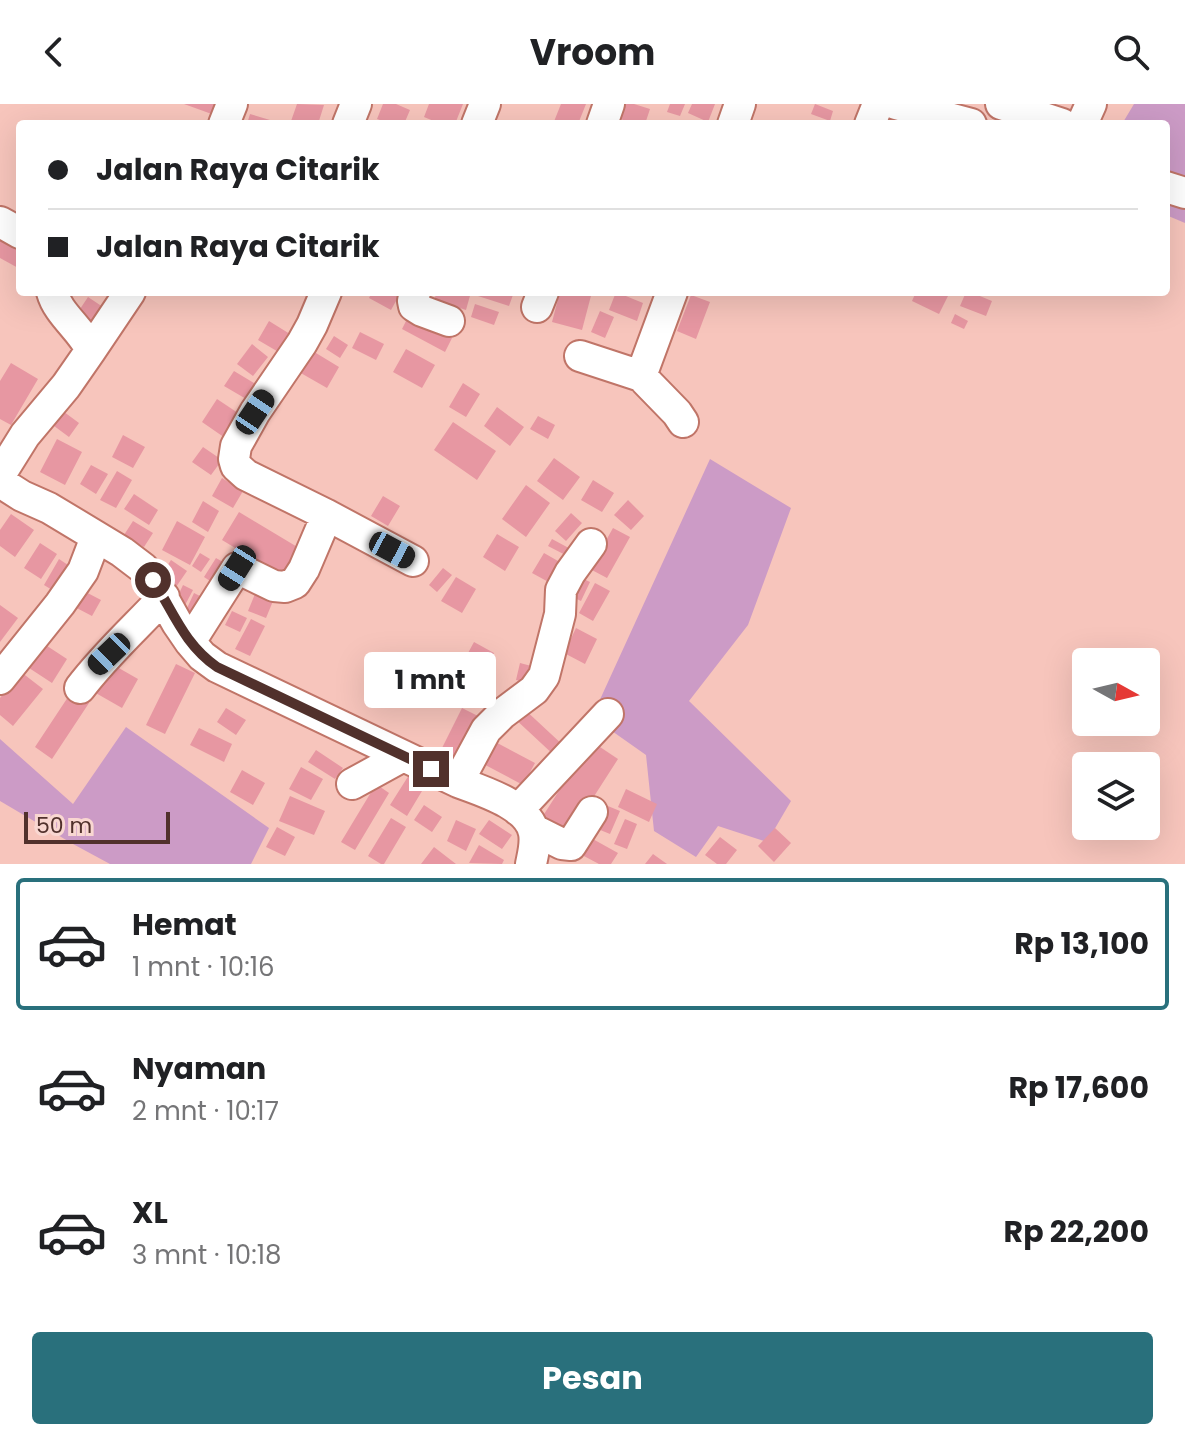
<!DOCTYPE html>
<html lang="id">
<meta charset="utf-8">
<style>
body{margin:0;font-family:Poppins,sans-serif;background:#f2f2f2;color:#202124;height:100vh;display:flex;flex-direction:column;font-size:30px;white-space:nowrap}
*{box-sizing:border-box;margin:0}
p{font-size:26px;color:#757577}
.icon{flex:none;width:44px;height:44px;fill:none;stroke:currentColor;stroke-width:2;stroke-linecap:round;stroke-linejoin:round}
.map{position:relative;height:760px;overflow:hidden}
.side{display:flex;flex-direction:column;background:#fff;flex:1}
.side>*{flex:none}
.guide{position:absolute;left:16px;top:16px;width:1154px;height:176px;border-radius:8px;box-shadow:0 8px 32px #0002;display:grid;align-content:center;height:176px;padding:0 32px;background:#fff}
.needle{width:52px;rotate:98deg}
.controls{position:absolute;left:1072px;top:544px;display:grid;gap:16px}
.controls a{display:grid;place-items:center;width:88px;height:88px;border-radius:8px;background:#fff;box-shadow:0 8px 32px #0002;font-size:40px}
.scale{position:absolute;left:24px;bottom:20px;width:146px;box-sizing:border-box;padding-left:8px;border:4px solid #51312c;border-top:0;font-size:22px;line-height:28px;white-space:nowrap;color:#51312c;-webkit-text-stroke:6px #f9d7d1;paint-order:stroke}
.end{position:absolute;width:36px;height:36px;margin:-18px;border:10px solid #51312c;background:#fff;box-shadow:0 0 0 4px #fff}
.from{border-radius:50%}
.bubble{position:absolute;height:56px;border-radius:8px;background:#fff;box-shadow:0 8px 32px #0002;font-size:26px;font-weight:700;line-height:56px;text-align:center}
.car{position:absolute;width:24px;height:48px;margin:-24px -12px;border-radius:10px;box-shadow:0 0 6px 2px #0007;background:linear-gradient(#222 24%,#8ab4d8 0 40%,#222 0 76%,#8ab4d8 0 86%,#222 0)}
.guide b{display:flex;align-items:center;gap:28px;height:76px;font-size:30px}
.guide b+b{border-top:2px solid #e0e0e0}
.guide i{width:20px;height:20px;background:#202124}
ul{padding:14px 0 0;list-style:none}
li{display:flex;align-items:center;gap:24px;height:132px;margin:0 16px 12px;padding:0 16px;border:4px solid transparent;border-radius:8px}
li div{flex:1}
li b{display:block;font-size:30px}
li em{font-style:normal;font-weight:700}
li.current{border-color:#29707c}
li>.icon{width:72px;height:72px;stroke-width:1.5}
.primary-button{display:flex;gap:16px;margin-top:auto;padding:16px 32px}
.primary-button a{flex:1;height:92px;border-radius:8px;background:#29707c;color:#fff;font-size:32px;font-weight:700;line-height:92px;text-align:center}
header{display:flex;justify-content:space-between;align-items:center;height:104px;padding:0 32px;background:#fff;font-size:36px;font-weight:700}
.map>svg:first-child{display:block}
.green{fill:#cc9bc6}
.building{fill:#e797a2}
.lines{fill:none;stroke-linecap:round;stroke-linejoin:round}
.minor-casing{stroke:#c07568;stroke-width:34}
.minor{stroke:#fff;stroke-width:30}
.route{stroke:#51312c;stroke-width:10}
</style>
<header><svg class="icon" aria-label="back" viewBox="0 0 24 24"><path d="M15 5l-7 7 7 7"/></svg>Vroom<svg class="icon" aria-label="search" viewBox="0 0 24 24"><circle cx="10" cy="10" r="6"/><path d="M15 15l6 6"/></svg></header>
<div class="map">
<svg width="1185" height="760" viewBox="0 0 1185 760">
<rect width="100%" height="100%" fill="#f7c5bc"/>
<!-- green -->
<path class="green" d="M1134 0H1185V119L1166 111V20H1122Z
M710 355 791 404 748 521 689 597 791 697 767 738 718 722 696 753 654 727 646 651 592 613Z
M126 623 269 724 251 760H110L73 740 0 697V635L73 700Z"/>
<!-- building -->
<path class="building" d="M184 0H225L220 13Z
M297 0 324 1 318 20H290Z
M383 0H396L410 6 404 20H391L377 15Z
M429 0H463L455 20H441L424 13Z
M561 0H586L578 20H553Z
M625 0H634L650 5 645 20H636L620 15Z
M670 0H685L680 12 667 8Z
M692 0H715L708 18 688 9Z
M815 0 833 7 830 17 811 10Z
M250 10 280 19V20H247Z
M0 131 20 141V165L0 154Z
M372 188H401L391 206 369 194Z
M437 188H471L466 206 434 196Z
M479 188H514L509 202 478 192Z
M560 188H592L582 226 552 218Z
M616 188 643 199 637 217 609 206Z
M916 188H950L939 210 912 197Z
M966 188H970L992 197 986 212 960 202Z
M691 191 710 198 696 235 677 227Z
M88 193 109 207 97 225 76 211Z
M475 200 499 208 494 221 471 213Z
M600 207 614 213 605 234 591 228Z
M955 210 968 217 964 225 951 219Z
M409 211 452 234 445 248 402 225Z
M269 217 298 235 287 253 258 236Z
M360 228 384 240 376 256 352 244Z
M334 232 348 241 340 254 326 245Z
M252 240 268 253 253 272 237 260Z
M406 245 435 261 422 284 393 268Z
M311 246 339 263 327 284 299 268Z
M11 259 38 275 11 321 0 315V277Z
M234 267 262 284 253 299 224 282Z
M463 279 480 290 466 313 449 303Z
M217 295 244 313 228 336 202 318Z
M56 302 79 319 69 333 46 316Z
M497 303 524 323 510 342 484 322Z
M538 312 555 321 548 335 530 325Z
M453 318 496 347 477 376 434 346Z
M123 331 145 343 133 364 112 353Z
M57 335 82 348 65 381 40 368Z
M203 343 222 356 211 371 192 358Z
M554 354 580 373 563 396 537 377Z
M91 361 108 370 96 390 80 380Z
M117 367 132 376 116 404 100 396Z
M222 374 243 387 233 404 212 392Z
M593 376 614 389 602 408 581 396Z
M526 381 550 399 526 433 502 415Z
M134 390 158 406 149 421 124 405Z
M383 392 400 402 388 422 371 412Z
M628 396 644 412 631 426 614 411Z
M203 397 219 407 208 428 192 418Z
M239 408 299 444 282 472 222 436Z
M571 409 582 419 566 437 555 427Z
M11 410 34 426 15 453 0 442V426Z
M133 417 153 429 144 443 124 431Z
M177 417 205 433 190 461 162 446Z
M613 424 630 433 607 474 590 465Z
M497 430 519 443 505 467 483 453Z
M552 435 578 449 575 456 548 442Z
M40 439 57 450 41 475 24 464Z
M200 449 210 455 201 468 192 462Z
M544 449 565 461 554 481 532 469Z
M216 454 228 461 216 481 204 473Z
M59 455 71 463 57 489 44 481Z
M171 456 187 467 176 483 160 473Z
M443 464 452 471 437 488 429 481Z
M571 469 590 478 581 497 562 488Z
M456 473 476 485 462 509 441 497Z
M595 479 610 487 593 517 579 509Z
M183 481 193 486 184 503 175 498Z
M78 484 101 496 92 512 69 500Z
M194 489 206 495 195 519 183 513Z
M255 490 273 497 266 514 248 507Z
M0 501 18 514 0 538Z
M232 507 247 514 240 528 225 521Z
M251 515 265 522 250 552 235 545Z
M576 524 597 535 585 560 564 549Z
M41 538 67 555 52 579 26 562Z
M474 538 494 549 470 593 450 582Z
M110 559 138 575 122 604 94 588Z
M520 559 539 564 535 581 516 576Z
M176 560 195 569 165 630 146 621Z
M21 568 43 585 13 622 0 611V594Z
M72 587 89 599 52 655 35 643Z
M522 603 565 643 556 653 513 613Z
M226 604 246 616 236 631 217 618Z
M462 604 484 615 460 665 437 654Z
M199 624 232 640 224 658 190 641Z
M486 633 535 659 523 681 474 655Z
M591 637 618 655 566 736 539 718Z
M316 646 343 664 335 675 308 658Z
M301 663 323 675 311 696 289 685Z
M242 666 265 679 253 701 230 688Z
M409 671 425 682 407 712 390 701Z
M376 680 389 689 355 746 341 738Z
M626 685 657 700 649 718 618 703Z
M290 692 325 707 314 731 279 717Z
M603 700 620 707 610 730 593 723Z
M424 701 442 713 432 728 414 716Z
M391 714 406 723 384 760H381L368 752Z
M625 715 637 720 627 745 614 740Z
M456 716 476 725 466 747 447 737Z
M489 716 512 731 502 745 479 730Z
M277 723 295 733 285 752 266 743Z
M775 724 791 739 774 758 758 742Z
M720 733 737 746 726 760H717L705 751Z
M591 734 618 749 611 760H599L582 751Z
M479 741 504 756 502 760 469 759Z
M434 743 456 760H421Z
M653 750 667 760H645Z"/>
<g class="lines">
<!-- minor casing -->
<g class="minor-casing">
<path id="minor" d="M896 0 971 20
M1001 0 1062 20
M224 20 232 0
M348 20 356 0
M477 20 485 0
M602 20 609 0
M733 20 740 0
M870 20 878 0
M1082 20 1091 0
M1166 83 1185 89
M0 118 20 129
M326 188 312 221 302 239 255 308 236 342 234 355 236 362 246 371 327 411 413 457
M415 188 413 197 414 202 422 207 449 217
M537 203 543 188
M91 246 130 188
M580 252 641 272 677 309 683 318
M641 272 672 188
M0 371 25 331 66 282 91 246C81 225 58 210 52 188
M0 378 22 392 49 404 122 448 143 464 153 476 177 519 190 538 202 552 217 563 458 678C482 687 529 701 534 729 536 739 533 750 531 760
M190 538 237 464 274 482 285 483 295 479 304 465 327 411
M0 575 60 500 83 467 96 433
M80 584C104 552 136 523 164 493
M458 678 486 626 502 610 534 586 544 572 560 510 561 486 570 469 591 440
M352 680 403 652
M518 706 608 610
M534 726 562 740 571 741 592 708"/>
</g>
<!-- minor -->
<use href="#minor" class="minor"/>
</g>
<g class="lines">
<!-- route -->
<path class="route" d="M153 476C174 509 184 540 217 563L431 665"/>
</g>
</svg>
<div class="controls">
<a><svg class="needle" viewBox="-14 -14 28 28"><path d="M0-13l5 13h-10z" fill="#e53935"/><path d="M0 13l5-13h-10z" fill="#757577"/></svg></a>
<a><svg class="icon" aria-label="layers" viewBox="0 0 24 24"><path d="M12 4l9 5-9 5-9-5zM3 14l9 5 9-5"/></svg></a>
</div>
<div class="scale">50 m</div>
<i class="end from" style="left:153px;top:476px"></i>
<i class="end" style="left:431px;top:665px"></i>
<div class="bubble" style="left:364px;top:548px;width:132px">1 mnt</div>
<i class="car" style="left:255px;top:308px;rotate:34deg"></i>
<i class="car" style="left:392px;top:446px;rotate:118deg"></i>
<i class="car" style="left:237px;top:464px;rotate:212deg"></i>
<i class="car" style="left:109px;top:550px;rotate:226deg"></i>
<div class="guide">
<b><i class="from"></i>Jalan Raya Citarik</b>
<b><i></i>Jalan Raya Citarik</b>
</div>
</div>
<section class="side">
<ul>
<li class="current"><svg class="icon" aria-label="car" viewBox="0 0 24 24"><path d="M5 17H2v-5l4-1 3-4h7l3 4 3 1v5h-3M9 17h6M6 11h13"/><circle cx="7" cy="17" r="2"/><circle cx="17" cy="17" r="2"/></svg><div><b>Hemat</b><p>1 mnt · 10:16</p></div><em>Rp 13,100</em></li>
<li><svg class="icon" aria-label="car" viewBox="0 0 24 24"><path d="M5 17H2v-5l4-1 3-4h7l3 4 3 1v5h-3M9 17h6M6 11h13"/><circle cx="7" cy="17" r="2"/><circle cx="17" cy="17" r="2"/></svg><div><b>Nyaman</b><p>2 mnt · 10:17</p></div><em>Rp 17,600</em></li>
<li><svg class="icon" aria-label="car" viewBox="0 0 24 24"><path d="M5 17H2v-5l4-1 3-4h7l3 4 3 1v5h-3M9 17h6M6 11h13"/><circle cx="7" cy="17" r="2"/><circle cx="17" cy="17" r="2"/></svg><div><b>XL</b><p>3 mnt · 10:18</p></div><em>Rp 22,200</em></li>
</ul>
<div class="primary-button"><a>Pesan</a></div>
</section>
